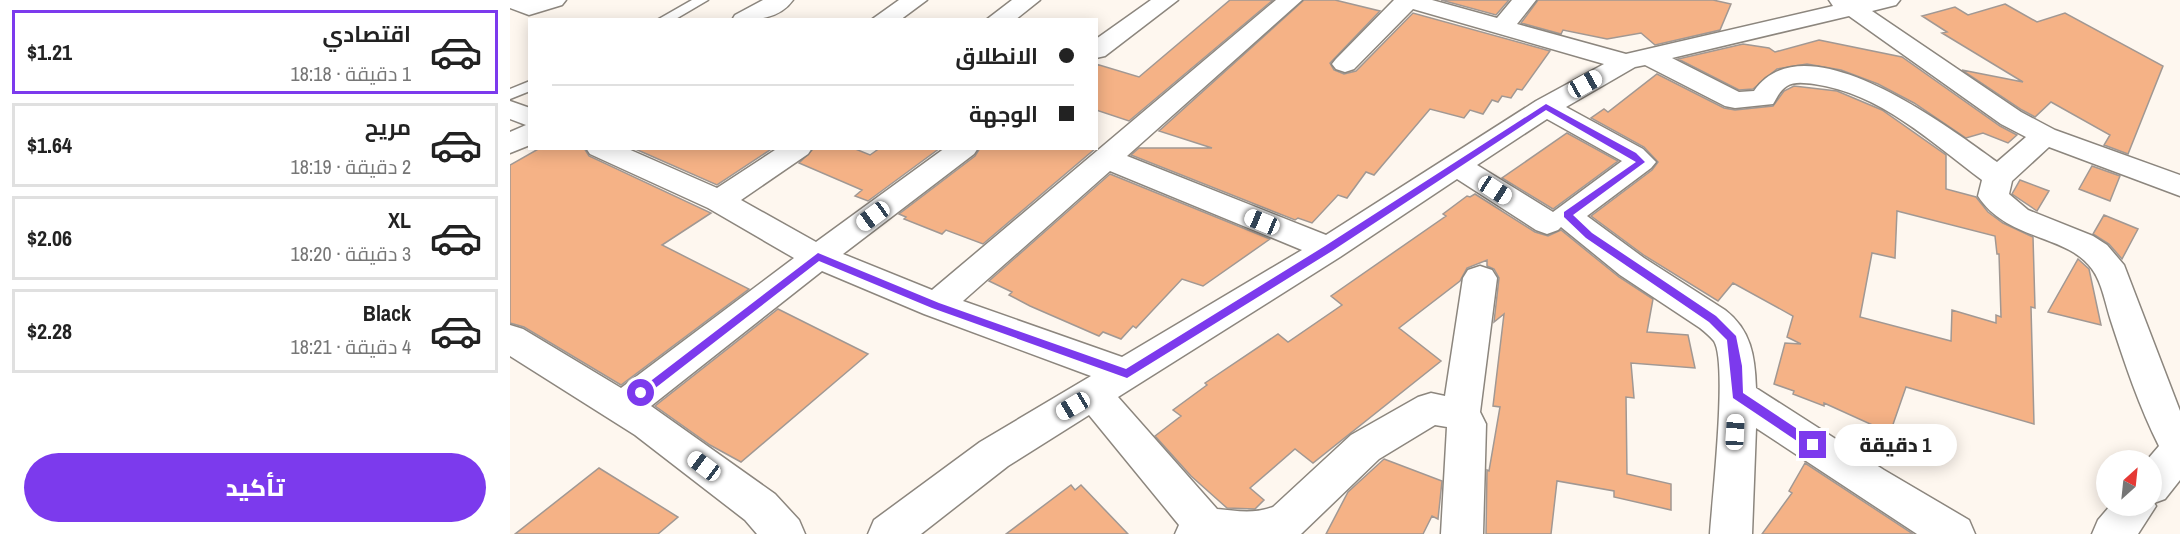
<!DOCTYPE html>
<html lang="ar">
<meta charset="utf-8">
<style>
body{margin:0;font-family:"Archivo Narrow",Cairo,sans-serif;background:#f6f6f6;color:#222;direction:rtl;height:100vh;display:flex;flex-direction:column;font-size:22px;white-space:nowrap}
*{box-sizing:border-box;margin:0}
p{font-size:20px;color:#767676}
.icon{flex:none;width:33px;height:33px;fill:none;stroke:currentColor;stroke-width:2;stroke-linecap:round;stroke-linejoin:round}
.map{position:relative;flex:1;overflow:hidden;direction:ltr}
.sheet{display:flex;flex-direction:column;background:#fff;width:510px}
.sheet>*{flex:none}
.banner{position:absolute;left:18px;top:18px;width:570px;height:132px;border-radius:0px;box-shadow:0 3px 15px #0003;direction:rtl;display:grid;align-content:center;height:132px;padding:0 24px;background:#fff}
.needle{width:39px;rotate:27deg}
.buttons{position:absolute;left:1586px;top:450px;display:grid;gap:12px}
.buttons a{display:grid;place-items:center;width:66px;height:66px;border-radius:50%;background:#fff;box-shadow:0 3px 15px #0003;font-size:30px}
.end{position:absolute;width:27px;height:27px;margin:-14px;border:8px solid #7c3aed;background:#fff;box-shadow:0 0 0 3px #fff}
.from{border-radius:50%}
.bubble{position:absolute;height:42px;border-radius:21px;background:#fff;box-shadow:0 3px 15px #0003;font-size:20px;font-weight:800;line-height:42px;text-align:center;direction:rtl}
.car{position:absolute;width:18px;height:36px;margin:-18px -9px;border-radius:8px;box-shadow:0 0 4px 2px #0007;background:linear-gradient(#fff 24%,#345 0 40%,#fff 0 76%,#345 0 86%,#fff 0)}
.banner b{display:flex;align-items:center;gap:21px;height:57px;font-size:22px}
.banner b+b{border-top:2px solid #e0e0e0}
.banner i{width:15px;height:15px;background:#222}
ul{padding:10px 0 0;list-style:none}
li{display:flex;align-items:center;gap:18px;height:84px;margin:0 12px 9px;padding:0 12px;border:3px solid #e0e0e0;border-radius:0px}
li div{flex:1}
li b{display:block;font-size:22px}
li em{font-style:normal;font-weight:800}
li.selected{border-color:#7c3aed}
li>.icon{width:54px;height:54px;stroke-width:1.5}
.button{display:flex;gap:12px;margin-top:auto;padding:12px 24px}
.button a{flex:1;height:69px;border-radius:36px;background:#7c3aed;color:#fff;font-size:24px;font-weight:800;line-height:69px;text-align:center}
main{display:flex;flex:1;min-height:0}
.map>svg:first-child{display:block}
.building{fill:#f5b286;stroke:#a19893;stroke-width:1.5;fill-rule:evenodd}
.lines{fill:none;stroke-linecap:round;stroke-linejoin:round}
.lane-casing{stroke:#8c867e;stroke-width:3}
.street-casing{stroke:#8c867e;stroke-width:3}
.lane{fill:#fff;fill-rule:evenodd}
.street{fill:#fff;fill-rule:evenodd}
.route{fill:#7c3aed}
</style>
<main>
<div class="map">
<svg width="1670" height="534" viewBox="0 0 1670 534">
<rect width="100%" height="100%" fill="#fef7ef"/>
<!-- building -->
<path class="building" d="M720 0H763L619 121 586 110V64L629 77Z
M794 0H825L870 11 820 63 824 70 834 74 846 71 903 13 1040 51 1012 90 1007 89 1001 98 992 96 988 102 982 100 973 114 960 110 954 118 920 109 864 175 856 172 837 198 828 195 802 223 788 218 785 220 621 155 629 148H702L649 131Z
M931 0H999L986 15Z
M1028 0H1203L1221 4 1210 30 1145 45 1131 33 1097 39 1053 30 1051 34 1011 23Z
M1495 4 1527 22 1555 13 1653 66 1618 154 1594 145 1600 135 1541 102 1525 117 1512 110 1452 70 1513 82 1432 33 1437 32 1412 16 1445 7 1458 15Z
M1309 40 1392 57 1490 126 1507 135 1498 143 1473 133 1456 138 1404 103 1368 84 1331 70 1297 64 1267 69 1243 89 1229 90 1168 59 1233 44 1259 48 1265 52Z
M1147 74 1214 108 1225 110 1263 106 1274 91 1284 86 1327 91 1372 110 1436 155V189L1466 197 1478 212 1493 223 1523 237 1525 308 1521 307 1524 424 1396 387 1380 433 1314 403V406L1283 394 1284 391 1264 384 1275 343 1291 344 1277 337 1283 316 1223 283 1208 301 1135 256 1081 216 1142 170 1148 162 1134 147 1081 118 1094 109 1098 112ZM1387 211 1485 236 1487 254H1489L1491 317 1486 315V323L1442 310 1441 341 1350 317 1362 253 1385 258Z
M1057 133 1108 161 1043 209 992 178Z
M30 148H74L79 156 201 213 152 245 239 289 111 385 14 327 0 323V165Z
M123 148H263L207 185Z
M304 148H343L360 155 370 148H430L358 201 345 196 352 190 289 163Z
M470 148H586L473 244 436 230 432 234 394 219 396 217 389 214 465 156Z
M1582 166 1610 176 1600 201 1569 189Z
M600 174 760 239 693 286 672 279 626 328 623 326 611 339 593 332 589 336 520 306 499 295 502 292 479 281Z
M1510 180 1539 191 1527 211 1502 194Z
M965 194 1025 232 1038 236 1051 230 1109 277 1143 299 1137 332 1178 335 1185 368 1121 363 1124 398 1116 397 1117 474 1161 484V510L1104 497V491L1047 481 1041 534H976L977 470 979 471 990 407 983 406 994 314 984 322 989 278 984 269 977 266V260L957 268 950 281 889 328 931 361 803 463 785 449 740 488 754 500 745 509 717 508 681 476 645 436 671 416 663 410 697 385 695 383 768 334 778 342 832 305 821 296 936 216 933 214 957 196 960 197Z
M1594 215 1628 229 1612 259 1599 244 1583 234Z
M1568 259 1579 269 1591 325 1538 312Z
M268 309 358 354 231 462 200 445 145 406Z
M874 459 932 481 928 519 922 516 913 534H816L838 492Z
M1295 463 1403 534H1252L1282 493 1279 491Z
M89 468 168 517 148 534H5Z
M561 485 565 490 571 485 618 534H496Z"/>
<g class="lines">
<!-- lane casing -->
<g class="lane-casing">
<path id="lane" d="M182 0H198L164 20H147Z
M20 81V91L0 99V89Z"/>
</g>
<!-- street casing -->
<g class="street-casing">
<path id="street" d="M0 0H56L52 5 19 15 0 8Z
M253 0H283C269 20 244 20 222 20L225 15Z
M389 0H417L390 20H361Z
M502 0H530L505 20H476Z
M641 0H668L595 56 586 58V39Z
M766 0H792L617 156 816 235 1026 101 1094 64 903 9 844 69 835 72 826 69 822 64 826 59 884 0H922L987 18 1002 0H1026L1007 24 1116 54 1323 6 1319 0H1390L1386 5 1362 11 1511 112 1545 130 1670 175V196L1539 147 1502 181 1499 194 1518 210 1583 236 1597 245 1614 265 1670 411V480L1655 499 1644 503 1646 506 1628 534H1582L1588 520 1600 506H1641V460H1637L1649 446C1629 406 1615 364 1601 321 1596 306 1592 282 1582 269 1557 234 1497 241 1468 196L1472 180C1421 142 1370 93 1304 84 1296 83 1284 81 1277 86 1270 90 1267 98 1263 104L1225 108 1215 106 1135 65 1125 67 1056 107 1133 149 1146 162 1141 168 1077 216 1134 258 1215 310C1241 330 1245 356 1246 388L1374 470 1459 520 1465 534H1407L1246 428 1242 534H1200C1202 500 1218 363 1204 341 1200 336 1195 332 1190 328L1110 275 1051 227 1048 230 1037 234 1026 230 947 179 830 257 608 397 707 509C727 511 744 514 763 507L841 435 908 397 921 393 935 396 953 278 958 270 970 266 982 270 987 278 970 412 976 424 973 534H931L937 427 925 425 869 459 791 534H665L669 525 579 415 498 466 411 534H358L364 520 470 442 581 376 414 314 312 271 141 406 265 494 289 520 295 534H247L235 520 125 435 0 356V325L13 329 111 388 284 258 198 208 80 154 76 148H116L207 188 268 148H302L298 154 231 200 306 242 435 148H468L464 154 333 254 422 290ZM1339 16 1491 124 1516 137 1487 162C1439 128 1295 17 1244 91L1229 92 1162 58ZM1037 119 1112 161 1043 212 967 165ZM600 171 792 250 612 357 453 301Z
M0 101 20 108V145L0 153V132L16 125 0 119Z"/>
</g>
<!-- lane -->
<use href="#lane" class="lane"/>
<!-- street -->
<use href="#street" class="street"/>
</g>
<!-- route -->
<path class="route" d="M1036 104 1126 153 1135 162 1063 215 1082 233 1206 316 1226 336 1232 366 1233 393 1307 442V449H1299L1223 398 1217 340 1199 322 1076 238 1054 217V212L1126 162 1036 110 822 251 617 378 422 308 309 261 135 396 131 398 125 393 308 253 429 303 616 369 815 246Z"/>
</svg>
<div class="buttons">
<a><svg class="needle" viewBox="-14 -14 28 28"><path d="M0-13l5 13h-10z" fill="#e53935"/><path d="M0 13l5-13h-10z" fill="#767676"/></svg></a>
</div>
<i class="end from" style="left:131px;top:393px"></i>
<i class="end" style="left:1303px;top:445px"></i>
<div class="bubble" style="left:1324px;top:424px;width:123px">1 دقيقة</div>
<i class="car" style="left:1075px;top:84px;rotate:61deg"></i>
<i class="car" style="left:985px;top:190px;rotate:123deg"></i>
<i class="car" style="left:363px;top:216px;rotate:234deg"></i>
<i class="car" style="left:752px;top:222px;rotate:292deg"></i>
<i class="car" style="left:563px;top:406px;rotate:239deg"></i>
<i class="car" style="left:1225px;top:432px;rotate:3deg"></i>
<i class="car" style="left:194px;top:466px;rotate:307deg"></i>
<div class="banner">
<b><i class="from"></i>الانطلاق</b>
<b><i></i>الوجهة</b>
</div>
</div>
<section class="sheet">
<ul>
<li class="selected"><svg class="icon" aria-label="car" viewBox="0 0 24 24"><path d="M5 17H2v-5l4-1 3-4h7l3 4 3 1v5h-3M9 17h6M6 11h13"/><circle cx="7" cy="17" r="2"/><circle cx="17" cy="17" r="2"/></svg><div><b>اقتصادي</b><p>1 دقيقة · 18:18</p></div><em>$1.21</em></li>
<li><svg class="icon" aria-label="car" viewBox="0 0 24 24"><path d="M5 17H2v-5l4-1 3-4h7l3 4 3 1v5h-3M9 17h6M6 11h13"/><circle cx="7" cy="17" r="2"/><circle cx="17" cy="17" r="2"/></svg><div><b>مريح</b><p>2 دقيقة · 18:19</p></div><em>$1.64</em></li>
<li><svg class="icon" aria-label="car" viewBox="0 0 24 24"><path d="M5 17H2v-5l4-1 3-4h7l3 4 3 1v5h-3M9 17h6M6 11h13"/><circle cx="7" cy="17" r="2"/><circle cx="17" cy="17" r="2"/></svg><div><b>XL</b><p>3 دقيقة · 18:20</p></div><em>$2.06</em></li>
<li><svg class="icon" aria-label="car" viewBox="0 0 24 24"><path d="M5 17H2v-5l4-1 3-4h7l3 4 3 1v5h-3M9 17h6M6 11h13"/><circle cx="7" cy="17" r="2"/><circle cx="17" cy="17" r="2"/></svg><div><b>Black</b><p>4 دقيقة · 18:21</p></div><em>$2.28</em></li>
</ul>
<div class="button"><a>تأكيد</a></div>
</section>
</main>
